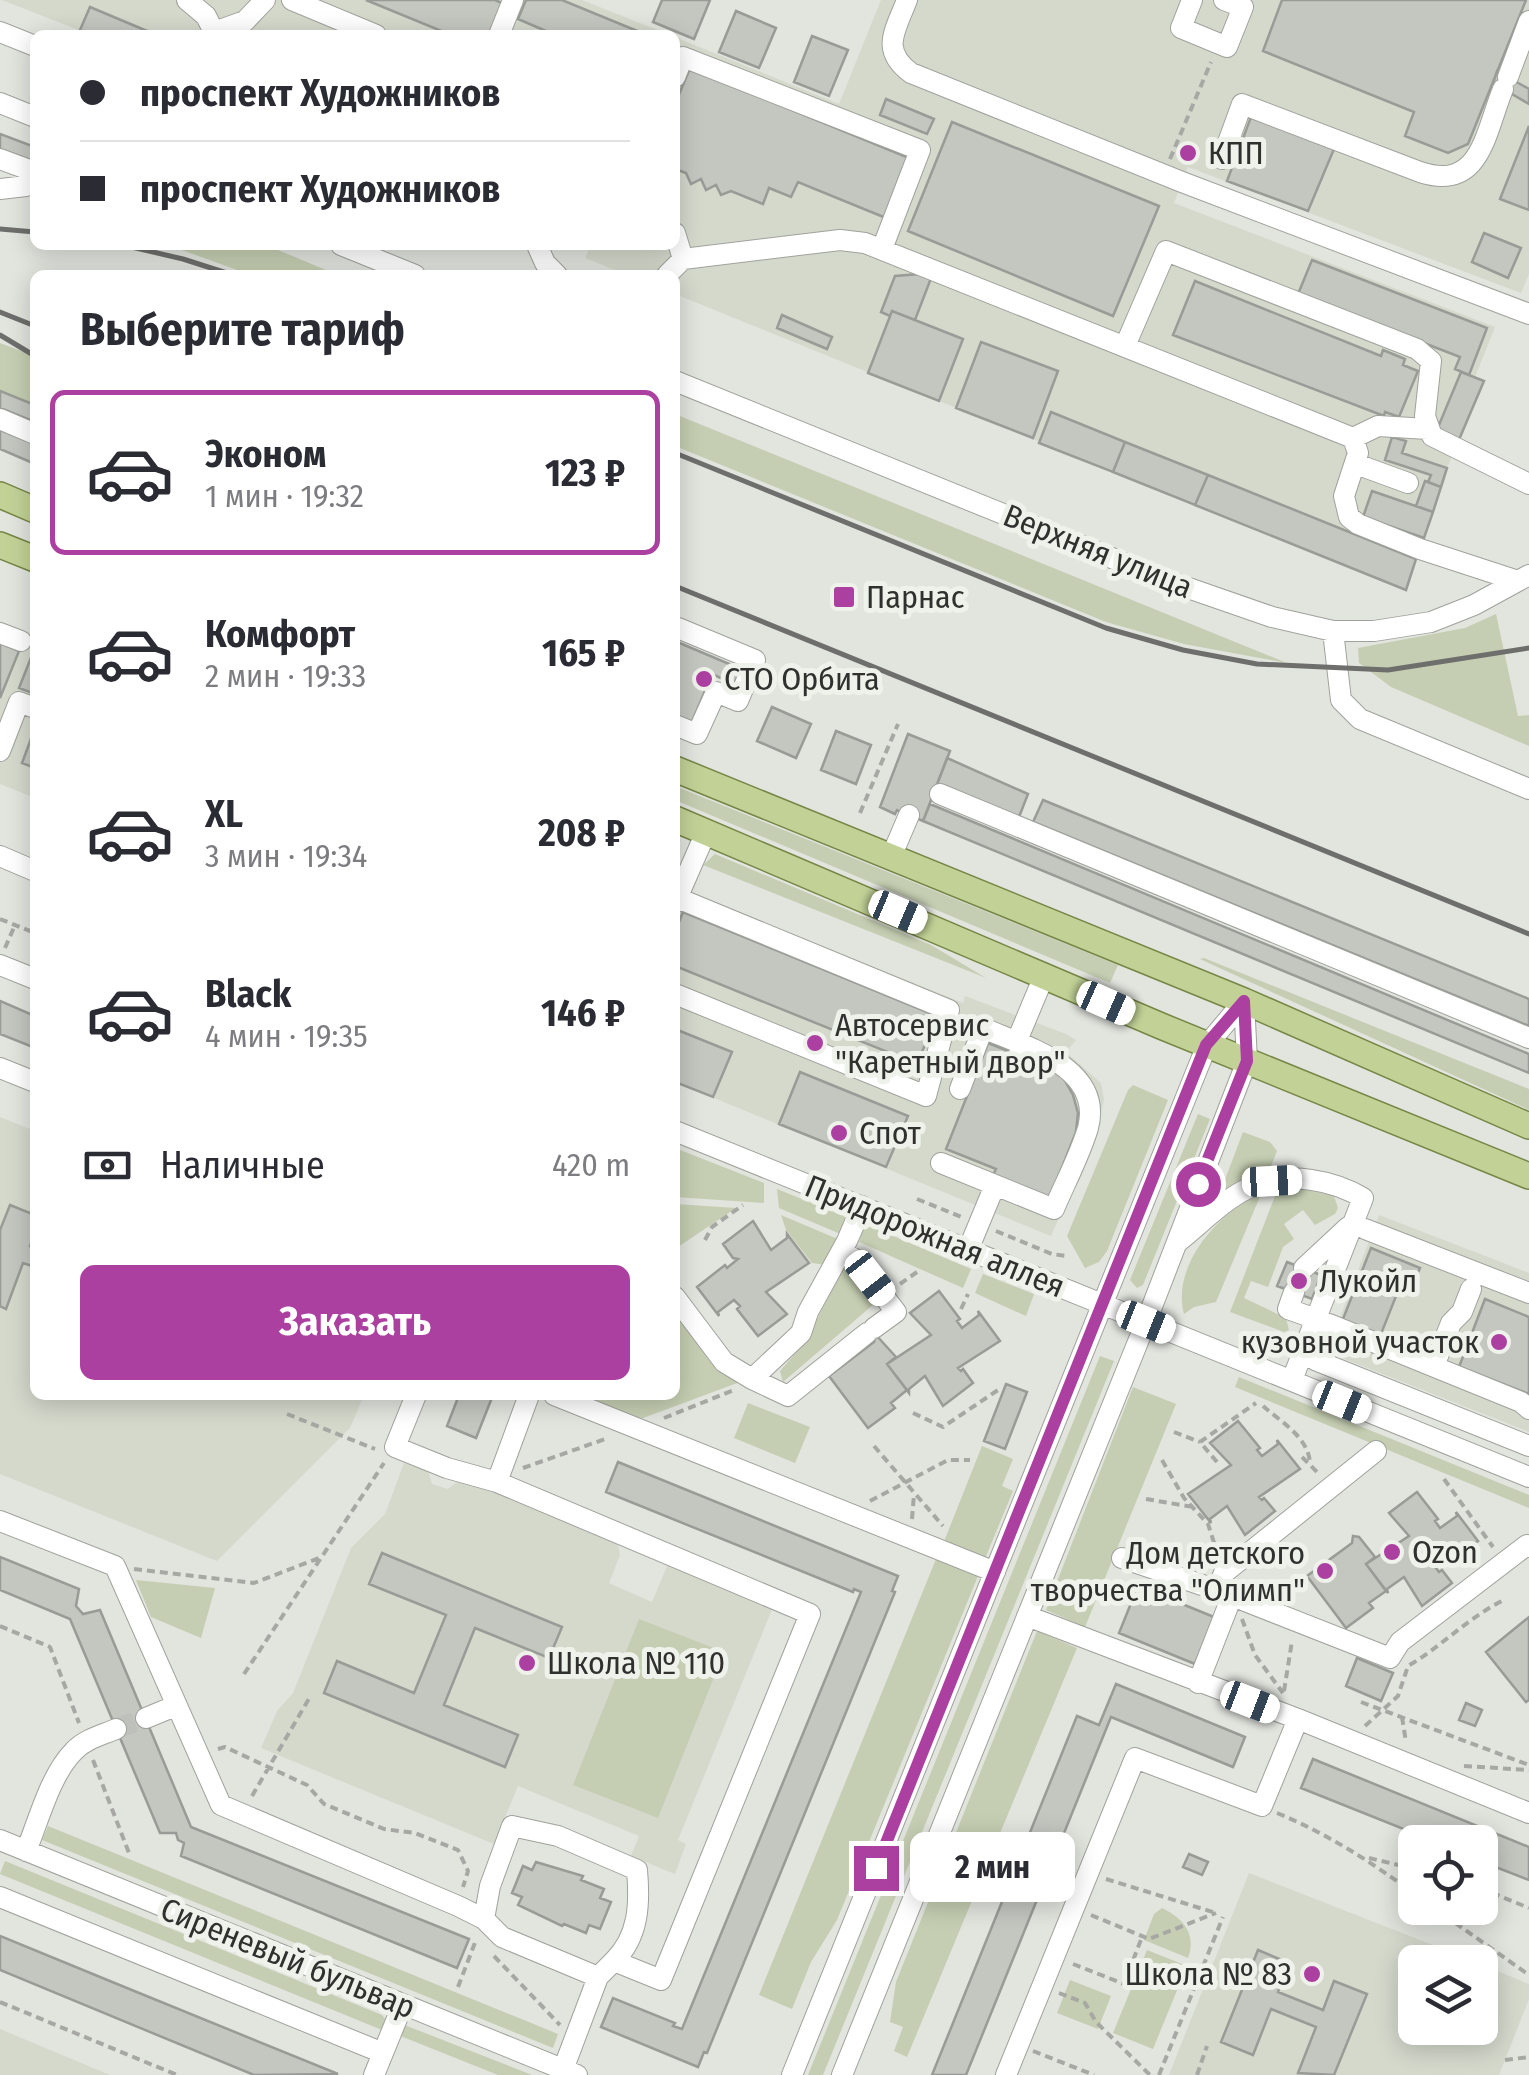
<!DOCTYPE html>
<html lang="ru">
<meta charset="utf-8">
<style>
body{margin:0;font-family:"Fira Sans Condensed",sans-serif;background:#f2f2f3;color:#2b2b33;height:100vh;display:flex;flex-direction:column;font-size:38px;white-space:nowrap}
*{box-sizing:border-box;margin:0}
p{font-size:32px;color:#7c7c81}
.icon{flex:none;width:55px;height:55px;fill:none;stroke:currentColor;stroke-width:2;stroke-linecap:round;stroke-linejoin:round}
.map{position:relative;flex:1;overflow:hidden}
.sheet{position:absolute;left:30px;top:270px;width:650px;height:1130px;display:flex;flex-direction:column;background:#fff;border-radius:15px;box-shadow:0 5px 25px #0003}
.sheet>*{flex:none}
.banner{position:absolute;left:30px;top:30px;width:650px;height:220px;border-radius:15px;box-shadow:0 5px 25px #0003;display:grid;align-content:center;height:220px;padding:0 50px;background:#fff}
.fabs{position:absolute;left:1398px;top:1825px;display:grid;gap:20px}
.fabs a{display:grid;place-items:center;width:100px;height:100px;border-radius:15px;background:#fff;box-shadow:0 5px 25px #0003;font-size:50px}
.end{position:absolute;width:45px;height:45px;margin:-22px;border:12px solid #ac40a1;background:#fff;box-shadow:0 0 0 5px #fff}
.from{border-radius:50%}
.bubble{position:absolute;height:70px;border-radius:15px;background:#fff;box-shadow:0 5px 25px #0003;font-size:32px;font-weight:700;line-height:70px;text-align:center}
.car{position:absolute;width:30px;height:60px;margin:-30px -15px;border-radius:12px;box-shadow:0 0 8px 2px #0007;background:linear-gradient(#fff 24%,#345 0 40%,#fff 0 76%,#345 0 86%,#fff 0)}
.banner b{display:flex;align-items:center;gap:35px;height:95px;font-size:38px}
.banner b+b{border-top:2px solid #e1e1e2}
.banner i{width:25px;height:25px;background:#2b2b33}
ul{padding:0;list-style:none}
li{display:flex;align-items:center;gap:30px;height:165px;margin:0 20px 15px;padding:0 30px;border:5px solid transparent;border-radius:15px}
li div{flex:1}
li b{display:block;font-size:38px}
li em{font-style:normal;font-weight:700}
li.selected{border-color:#ac40a1}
li>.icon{width:90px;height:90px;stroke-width:1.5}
h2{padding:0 50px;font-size:45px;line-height:120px}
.pay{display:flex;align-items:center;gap:25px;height:110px;padding:0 50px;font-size:38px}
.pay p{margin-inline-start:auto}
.action{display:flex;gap:20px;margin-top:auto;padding:20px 50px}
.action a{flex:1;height:115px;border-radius:15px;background:#ac40a1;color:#fff;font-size:40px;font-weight:700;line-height:115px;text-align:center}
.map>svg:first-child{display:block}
.built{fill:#d5d9cc}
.green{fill:#c5ceb2}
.building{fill:#c4c6c0;stroke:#999b96;stroke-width:2.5}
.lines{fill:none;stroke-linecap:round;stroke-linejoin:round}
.minor-tunnel{stroke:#bec0bb;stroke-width:20;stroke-dasharray:20 10;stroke-linecap:butt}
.minor-casing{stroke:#a0a29c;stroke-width:22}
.major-casing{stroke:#758645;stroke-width:28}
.path{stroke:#a7a8a4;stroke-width:4;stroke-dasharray:8 5;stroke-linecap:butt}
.minor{stroke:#fff;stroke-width:20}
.major{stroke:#c2d297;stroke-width:25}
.rail{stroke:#6e6f6c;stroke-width:5}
.route{stroke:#ac40a1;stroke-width:12}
.poi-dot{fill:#ac40a1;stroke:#eff1eb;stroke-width:4}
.labels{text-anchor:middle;stroke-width:10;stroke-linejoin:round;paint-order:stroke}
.poi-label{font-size:32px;fill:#30302e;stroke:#eff1eb;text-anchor:start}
.street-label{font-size:32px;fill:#30302e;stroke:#eff1eb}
</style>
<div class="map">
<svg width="1529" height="2075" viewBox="0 0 1529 2075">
<rect width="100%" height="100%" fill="#e2e4de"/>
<!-- built -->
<path class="built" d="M2 0H582L670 35H91Z
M881 0H1529V274L1521 293 1188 167 1174 203 1495 327 1475 377 1484 381 1447 468 1406 590 675 294V275H627L585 258 591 245H675V37L839 104Z
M0 621 35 636V798L0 784Z
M675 886 963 1003 965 996 1066 1034 1076 1040 1066 1052 1101 1083 1104 1100 1092 1142 1051 1236 675 1082Z
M0 1117 35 1131V1395H364L350 1428 217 1561 0 1474Z
M1379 1215 1529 1273V1432L1327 1352Z
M404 1463 428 1471 432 1484 448 1489 458 1481 480 1486 618 1544 620 1555 609 1583 652 1602 668 1564 773 1607 678 1840 686 1844 675 1874 631 1856 639 1836 518 1786 494 1844 261 1748 277 1711 293 1693 351 1548 385 1514Z
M1249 1873 1476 1962H1415V2028H1480V1964L1529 1984V1999L1499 2075H1169Z
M0 2029 110 2075H0Z"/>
<!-- green -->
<path class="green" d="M168 245H266L338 275H251Z
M0 343 35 356V405L0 391Z
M675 414 1287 663 1184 644 1106 622 675 446Z
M1496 614 1518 716 1529 715V746L1391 687 1359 663 1358 648 1465 628Z
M675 786 1118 965 1110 983 675 800Z
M715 854 931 945 986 978 703 865Z
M1204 958 1529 1089V1110L1200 959Z
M1133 1085 1168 1100 1107 1251 1099 1262 1085 1268 1067 1236 1128 1090Z
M1198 1114 1210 1119 1143 1285 1137 1288 1130 1280Z
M1243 1132 1270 1142 1277 1151 1269 1171 1248 1179 1218 1198Z
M675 1148 764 1183V1203L675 1197Z
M1298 1188 1334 1196 1338 1208 1335 1214 1315 1225 1303 1210 1284 1224 1294 1239 1283 1247 1268 1287 1251 1281 1244 1298 1286 1318 1289 1330 1284 1332 1230 1312 1277 1191Z
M777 1189 851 1219 843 1235 779 1208Z
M1261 1194 1216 1302 1194 1307 1184 1314C1171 1266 1218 1212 1261 1194Z
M675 1204 736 1208 675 1249Z
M781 1215 840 1240 826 1265 812 1263 786 1230Z
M872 1227 971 1269 963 1288 859 1242 863 1228Z
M850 1264 876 1299 874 1304 783 1382 780 1371 806 1341 844 1267Z
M983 1274 1034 1294 1026 1316 975 1293Z
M675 1308 740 1382 635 1421 567 1395H675Z
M1100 1356 1114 1361 823 2075H808Z
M1239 1377 1529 1495V1508L1235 1387Z
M1133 1387 1176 1404 1085 1627 1046 1610Z
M748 1403 810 1427 795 1463 734 1438Z
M982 1446 1013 1459 1002 1486 1013 1491 984 1561 943 1544Z
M936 1559 978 1576 837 1920 811 1962 792 2009 759 1995Z
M136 1580 215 1588 201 1638 151 1617Z
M639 1619 724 1652 658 1818 573 1785Z
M1037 1631 1077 1648 907 2057 894 2051 903 2027 890 2022 896 1982Z
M48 1826 558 2034 553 2048 42 1840Z
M5 1861 382 2015 385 2019 382 2030 0 1874Z
M1162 1908C1183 1918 1197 1934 1188 1958L1144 1940 1154 1914Z
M1147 1950 1187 1966 1153 2049 1113 2033Z
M1070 1980 1111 1996 1098 2029 1057 2013Z
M402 2024 532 2075H498L398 2035Z"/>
<!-- building -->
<path class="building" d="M366 0H495L502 3 489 35H451Z
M526 0H562L647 35H555L518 19Z
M662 0H710L694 39 653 22Z
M1282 0H1526L1468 144 1448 153 1405 136 1414 112 1263 51Z
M90 7 147 31 145 35H91L80 30Z
M736 11 776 28 759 68 719 52Z
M812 36 848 50 829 96 794 82Z
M690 68 909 158 886 218 798 182 791 197 769 188 763 204 731 191 721 195 716 185 706 190 701 179 691 184 686 173 675 169V104Z
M1497 71 1529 89V104L1493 83Z
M886 99 934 119 927 134 880 115Z
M1251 117 1334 149 1308 211 1227 181Z
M952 122 1159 206 1113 316 908 231Z
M1529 126V210L1500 199Z
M0 134 35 147V162L0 149Z
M1484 233 1521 248 1508 278 1472 262Z
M1312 260 1487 328 1469 375 1455 369 1460 357 1298 294Z
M933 273 915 320 892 311 890 316 881 312 895 276Z
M1195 281 1381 356 1383 350 1405 359 1403 365 1418 371 1399 417 1385 412 1384 416 1173 335Z
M892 311 963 339 939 401 868 373Z
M782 315 832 337 827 349 777 328Z
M981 342 1058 371 1033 438 956 408Z
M1461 372 1484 381 1458 442 1436 432Z
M0 391 35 405V422L0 408Z
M1051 412 1125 442 1113 472 1039 443Z
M0 430 35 444V464L0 449Z
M1392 437 1406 441 1402 453 1447 468 1441 487 1428 482 1431 475 1385 460Z
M1125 442 1208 475 1195 505 1113 472Z
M1208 475 1416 559 1406 590 1195 505Z
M1425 481 1441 487 1433 512 1416 506Z
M1372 491 1433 512 1424 538 1363 517Z
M675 641 741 669 734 684 712 674 690 727 675 720Z
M0 643 19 651 0 698Z
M34 650H35V694L19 688Z
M772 707 811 724 796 758 757 741Z
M35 728V768L22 763Z
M836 731 871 745 856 784 821 770Z
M908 734 950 751 923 821 897 810 895 814 880 807Z
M947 758 1028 794 1019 817 937 784Z
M1043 800 1529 999V1026L1033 822Z
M930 804 1529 1054V1073L923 821Z
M683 912 937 1016 917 1064 675 966V932Z
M0 1001 35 1016V1048L0 1034Z
M675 1029 732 1052 713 1097 675 1082Z
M988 1043 1051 1068 1064 1079 1073 1095 1078 1113 1076 1132 1050 1198 993 1175 996 1169 946 1149Z
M800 1072 908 1116 886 1167 779 1124Z
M10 1205 35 1215V1233L30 1246 35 1248V1267L23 1263 6 1309 0 1306V1230Z
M753 1221 771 1250 787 1238V1234L809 1263 766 1292 787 1314 758 1336 737 1309 740 1306 734 1300 718 1312 719 1316 697 1287 725 1265 727 1268 738 1259 733 1258 723 1244Z
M1371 1248 1420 1268 1411 1290 1400 1286 1379 1339 1341 1324Z
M1287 1262 1321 1275 1312 1299 1277 1286Z
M939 1291 960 1319 957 1321 962 1328 979 1315 978 1311 1000 1341 958 1368 961 1371 963 1369 973 1383 943 1406 925 1376 909 1389V1393L887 1364 931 1335 910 1313Z
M1485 1299 1529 1317V1394L1459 1367Z
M876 1335 896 1357 887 1364 907 1390 891 1403 895 1408 868 1428 829 1376 874 1342Z
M1006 1384 1027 1392 1005 1449 984 1441Z
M459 1395H493L476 1438 447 1426Z
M1238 1421 1260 1448 1257 1450 1262 1456 1278 1444 1277 1440 1300 1469 1259 1497 1262 1500 1264 1498 1275 1511 1245 1535 1227 1506 1210 1519 1211 1523 1188 1494 1231 1465 1210 1443Z
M618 1462 898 1576 892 1591 895 1592 707 2053 704 2052 698 2067 601 2027 613 1998 675 2023 673 2026 682 2029 861 1592 854 1589 853 1592 606 1492Z
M1417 1492 1438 1519 1435 1521 1440 1528 1457 1516 1456 1512 1478 1541 1450 1563 1448 1560 1436 1568 1439 1572 1442 1570 1452 1583 1422 1606 1404 1577 1387 1589 1388 1593 1366 1564 1409 1536 1389 1513Z
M1353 1536 1359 1537 1375 1557 1366 1564 1386 1591 1369 1603 1373 1608 1346 1628 1307 1576 1352 1543Z
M382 1553 562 1627 549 1658 475 1628 444 1705 518 1735 505 1767 324 1693 337 1661 414 1693 446 1615 369 1584Z
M0 1557 79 1589 76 1606 83 1614 100 1610 191 1827 469 1939 457 1968 181 1856 184 1843 178 1840 176 1833H160L70 1619 0 1590Z
M1138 1586 1214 1617 1195 1664 1119 1633Z
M1529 1617V1700L1526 1702 1486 1652Z
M1357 1658 1393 1673 1381 1701 1346 1686Z
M1116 1684 1245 1737 1233 1767 1111 1717 966 2075H932L1077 1716 1099 1725Z
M1466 1703 1482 1710 1475 1726 1459 1720Z
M1313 1759 1529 1847V1880L1480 1861V1842H1436L1301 1788Z
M1189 1854 1208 1862 1202 1875 1183 1867Z
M536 1862 583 1876 581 1880 604 1889 600 1898 611 1902 600 1929 589 1925 586 1933 564 1924 562 1926 518 1905 522 1897 512 1893 523 1866 532 1870Z
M0 1936 122 1986 338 2074 254 2075 0 1970Z
M1258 1950 1289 1963 1278 1992 1323 2010 1334 1981 1367 1994 1334 2075 1298 2073 1316 2027 1271 2009 1253 2055 1221 2042Z"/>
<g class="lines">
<!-- minor-tunnel -->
<path class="minor-tunnel" d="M116 1729 146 1718"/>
<!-- minor casing -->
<g class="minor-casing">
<path id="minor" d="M187 0 206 16 214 32 212 35
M292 0 376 35
M907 0C895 31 880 50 911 73L1182 182 1529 314
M1192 0 1181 28 1227 47 1243 7 1224 0
M0 32 35 46
M214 32 245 21 265 0
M499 35 513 0
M675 77 683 57 920 150 882 249
M1508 77 1529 21
M0 103 35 117
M0 159 35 172
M1222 159 1242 104 1420 172C1481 192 1485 133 1503 89
M0 189 26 186 35 178
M341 245 415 275
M537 245 545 263 557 275
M683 259 840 240 865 243 1353 438 1378 426 1428 429
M667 275 683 259 675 233
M1125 346 1166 251 1417 349 1431 361 1425 416 1432 436 1529 484
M675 381 1171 582 1272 617 1333 631H1374L1431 622 1474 605 1529 575
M0 419 35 434
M1353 438 1358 453 1344 496 1349 517 1358 524 1420 549 1518 581
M1356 464 1408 483
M1333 631 1341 700 1360 719 1529 789
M0 633 21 641
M675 725 697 734 716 692 738 701 755 660 678 628
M0 751 19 702 35 708
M940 794 1529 1038
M0 856 35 871
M891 857 909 815
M675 897 949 1010 926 1096 675 994
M675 903 706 832
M0 965 35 979
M1016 1043 1044 976
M0 1068 35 1082
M675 1131 1529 1477
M941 1163 1054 1209C1065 1183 1080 1155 1088 1128 1104 1067 1024 1046 983 1028L960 1089
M1365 1229 1529 1293
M1179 1241C1202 1223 1228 1195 1256 1185 1290 1172 1333 1180 1363 1198L1292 1380
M968 1250 995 1185
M842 1251 856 1260 896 1312 874 1328
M1304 1268 1348 1227
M1294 1292 1288 1309 1316 1319
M675 1297 724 1362 752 1379 801 1333 808 1312 847 1241 862 1206
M1329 1324 1521 1402 1529 1409
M1315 1360 1529 1446
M1434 1366 1451 1323 1462 1312 1471 1289
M752 1379 788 1396 867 1333
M416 1395 395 1447 447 1468 497 1482 810 1614 661 1980 614 1961 598 1977 561 2075
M554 1395 995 1572
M497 1482 529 1395
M0 1521 115 1566 221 1805 458 1906 484 1919 502 1937 598 1977
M1122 1558 1217 1590 1390 1658 1400 1642 1527 1545 1529 1547
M1217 1590 1224 1573 1376 1451
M1027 1616 1298 1719
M1198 1683 1232 1596
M146 1718 175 1706
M0 1840 577 2075
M26 1851C39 1820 50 1775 74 1751 85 1739 102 1735 116 1729
M0 1897 383 2053
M484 1919 490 1886 512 1826 558 1836 637 1870C640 1904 639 1936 614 1961
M374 2075 403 2004
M792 2075 1207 1045 1244 1001
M842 2075 1146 1322 1247 1061 1244 1001
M1006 2075 1135 1758 1262 1806 1298 1719 1529 1813"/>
</g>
<!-- major casing -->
<g class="major-casing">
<path id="major" d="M0 495 35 510
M0 545 35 559
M675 769 1244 1001 1529 1126
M675 819 1161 1026 1529 1176"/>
</g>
<!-- path -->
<path class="path" d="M1170 159 1211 62
M860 813 898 724
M0 919 35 933
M5 948 15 925
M917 1199 964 1218
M996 1231 1052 1254 1066 1256
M705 1240 712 1227 743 1205
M900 1284 917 1272
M961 1309 968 1294
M1263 1406C1281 1422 1310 1438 1310 1465
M913 1413 943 1427 998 1390
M287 1414 375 1449
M664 1418 734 1390
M1174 1432 1200 1442
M874 1446 943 1526
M1302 1457 1320 1475
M1162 1460 1184 1498 1208 1524 1218 1555
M1217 1462 1200 1442 1256 1403
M523 1468 608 1438
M1444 1479 1493 1547
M1146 1499 1193 1507
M870 1501 948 1460H970
M912 1519 914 1494
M134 1569 254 1583 319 1558
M1242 1619 1255 1655 1283 1693
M0 1626 50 1647 79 1723
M244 1674 384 1463
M1284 1691 1292 1641
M1361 1702 1529 1765
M1402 1717 1406 1742
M1365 1726 1398 1696 1408 1666C1442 1646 1469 1617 1504 1600
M218 1749 225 1747 307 1785 324 1804 384 1829 415 1833 458 1850 468 1871 463 1887
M93 1760 129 1853
M1464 1766 1529 1770
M252 1796 310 1697
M1277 1813C1328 1834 1371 1862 1415 1894
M1369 1858 1415 1869
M1106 1879 1216 1913
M1480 1888 1529 1908
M1434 1908 1529 1975
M1091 1915 1149 1939 1216 1913
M494 1956 560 2025
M1073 1964 1129 1986
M1124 1984 1142 1937
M458 1987 476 1940
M1059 1993 1085 2003 1096 2022 1150 2075
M0 2002 177 2075
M1033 2051 1094 2075
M1505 2060 1529 2057
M1159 2075 1223 1917
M1197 2075 1207 2046"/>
<!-- minor -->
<use href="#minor" class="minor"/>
<!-- major -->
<use href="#major" class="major"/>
<!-- rail -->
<path class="rail" d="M0 229 35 232
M123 245 183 259 233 275
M0 312 35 326
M0 335 35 356
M675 453 1106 628 1183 650 1257 664 1388 670 1529 648
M675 586 1529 934"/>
</g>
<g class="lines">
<!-- route -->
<path class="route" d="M876 1868 1206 1045 1244 1001 1247 1061 1198 1184"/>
</g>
<!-- markers -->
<g class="poi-dot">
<circle cx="1188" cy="153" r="10"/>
<rect x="832" y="585" width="24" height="24" rx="5"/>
<circle cx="704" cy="679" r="10"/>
<circle cx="815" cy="1043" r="10"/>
<circle cx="839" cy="1133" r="10"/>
<circle cx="1299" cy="1281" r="10"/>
<circle cx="1499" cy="1342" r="10"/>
<circle cx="1392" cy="1552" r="10"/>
<circle cx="1325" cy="1571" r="10"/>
<circle cx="527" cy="1663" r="10"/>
<circle cx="1312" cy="1974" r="10"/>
</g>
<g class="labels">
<!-- poi labels -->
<g class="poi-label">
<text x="1208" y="164">КПП</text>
<text x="866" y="608">Парнас</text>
<text x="724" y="690">СТО Орбита</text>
<text x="835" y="1036">Автосервис<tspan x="835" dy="37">"Каретный двор"</tspan></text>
<text x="859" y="1144">Спот</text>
<text x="1319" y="1292">Лукойл</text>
<text x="1479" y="1353" text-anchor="end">кузовной участок</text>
<text x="1412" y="1563">Ozon</text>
<text x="1305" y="1564" text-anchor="end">Дом детского<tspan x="1305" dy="37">творчества "Олимп"</tspan></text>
<text x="547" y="1674">Школа № 110</text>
<text x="1292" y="1985" text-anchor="end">Школа № 83</text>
</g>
<!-- street labels -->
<g class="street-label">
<text transform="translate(1098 551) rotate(22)" y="11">Верхняя улица</text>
<text transform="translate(935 1236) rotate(22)" y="11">Придорожная аллея</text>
<text transform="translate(288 1958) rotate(22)" y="11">Сиреневый бульвар</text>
</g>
</g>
</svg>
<div class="fabs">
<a><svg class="icon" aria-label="locate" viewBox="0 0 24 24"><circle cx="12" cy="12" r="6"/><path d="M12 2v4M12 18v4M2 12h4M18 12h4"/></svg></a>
<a><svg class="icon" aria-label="layers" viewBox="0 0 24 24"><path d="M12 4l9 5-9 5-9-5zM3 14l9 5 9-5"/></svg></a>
</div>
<i class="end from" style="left:1198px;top:1184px"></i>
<i class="end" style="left:876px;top:1868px"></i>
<div class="bubble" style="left:910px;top:1832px;width:165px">2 мин</div>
<i class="car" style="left:898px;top:912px;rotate:113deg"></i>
<i class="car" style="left:1106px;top:1003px;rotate:114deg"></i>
<i class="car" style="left:1272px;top:1181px;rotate:87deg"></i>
<i class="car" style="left:870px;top:1278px;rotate:142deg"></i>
<i class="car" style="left:1146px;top:1322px;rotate:112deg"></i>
<i class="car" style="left:1342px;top:1402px;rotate:112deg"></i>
<i class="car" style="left:1250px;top:1702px;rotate:111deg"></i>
<div class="banner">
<b><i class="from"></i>проспект Художников</b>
<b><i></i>проспект Художников</b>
</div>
<section class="sheet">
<h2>Выберите тариф</h2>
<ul>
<li class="selected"><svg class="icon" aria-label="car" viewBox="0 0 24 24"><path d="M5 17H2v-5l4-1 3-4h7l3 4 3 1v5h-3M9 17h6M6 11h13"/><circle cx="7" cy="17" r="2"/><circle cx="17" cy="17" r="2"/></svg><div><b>Эконом</b><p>1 мин · 19:32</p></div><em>123 ₽</em></li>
<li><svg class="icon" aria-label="car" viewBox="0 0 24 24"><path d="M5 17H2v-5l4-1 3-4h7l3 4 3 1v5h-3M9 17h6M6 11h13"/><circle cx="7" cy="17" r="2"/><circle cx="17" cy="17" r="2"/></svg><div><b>Комфорт</b><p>2 мин · 19:33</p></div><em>165 ₽</em></li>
<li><svg class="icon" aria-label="car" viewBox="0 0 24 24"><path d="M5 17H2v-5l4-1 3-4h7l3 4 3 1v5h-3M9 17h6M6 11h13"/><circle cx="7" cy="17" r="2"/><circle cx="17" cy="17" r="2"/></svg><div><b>XL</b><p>3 мин · 19:34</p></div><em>208 ₽</em></li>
<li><svg class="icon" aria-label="car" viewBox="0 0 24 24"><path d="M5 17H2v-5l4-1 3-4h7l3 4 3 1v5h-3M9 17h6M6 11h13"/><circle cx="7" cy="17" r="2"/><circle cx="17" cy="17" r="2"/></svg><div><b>Black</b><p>4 мин · 19:35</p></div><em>146 ₽</em></li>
</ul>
<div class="pay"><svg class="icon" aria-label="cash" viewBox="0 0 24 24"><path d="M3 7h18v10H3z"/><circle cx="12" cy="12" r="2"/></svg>Наличные<p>420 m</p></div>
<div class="action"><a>Заказать</a></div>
</section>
</div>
